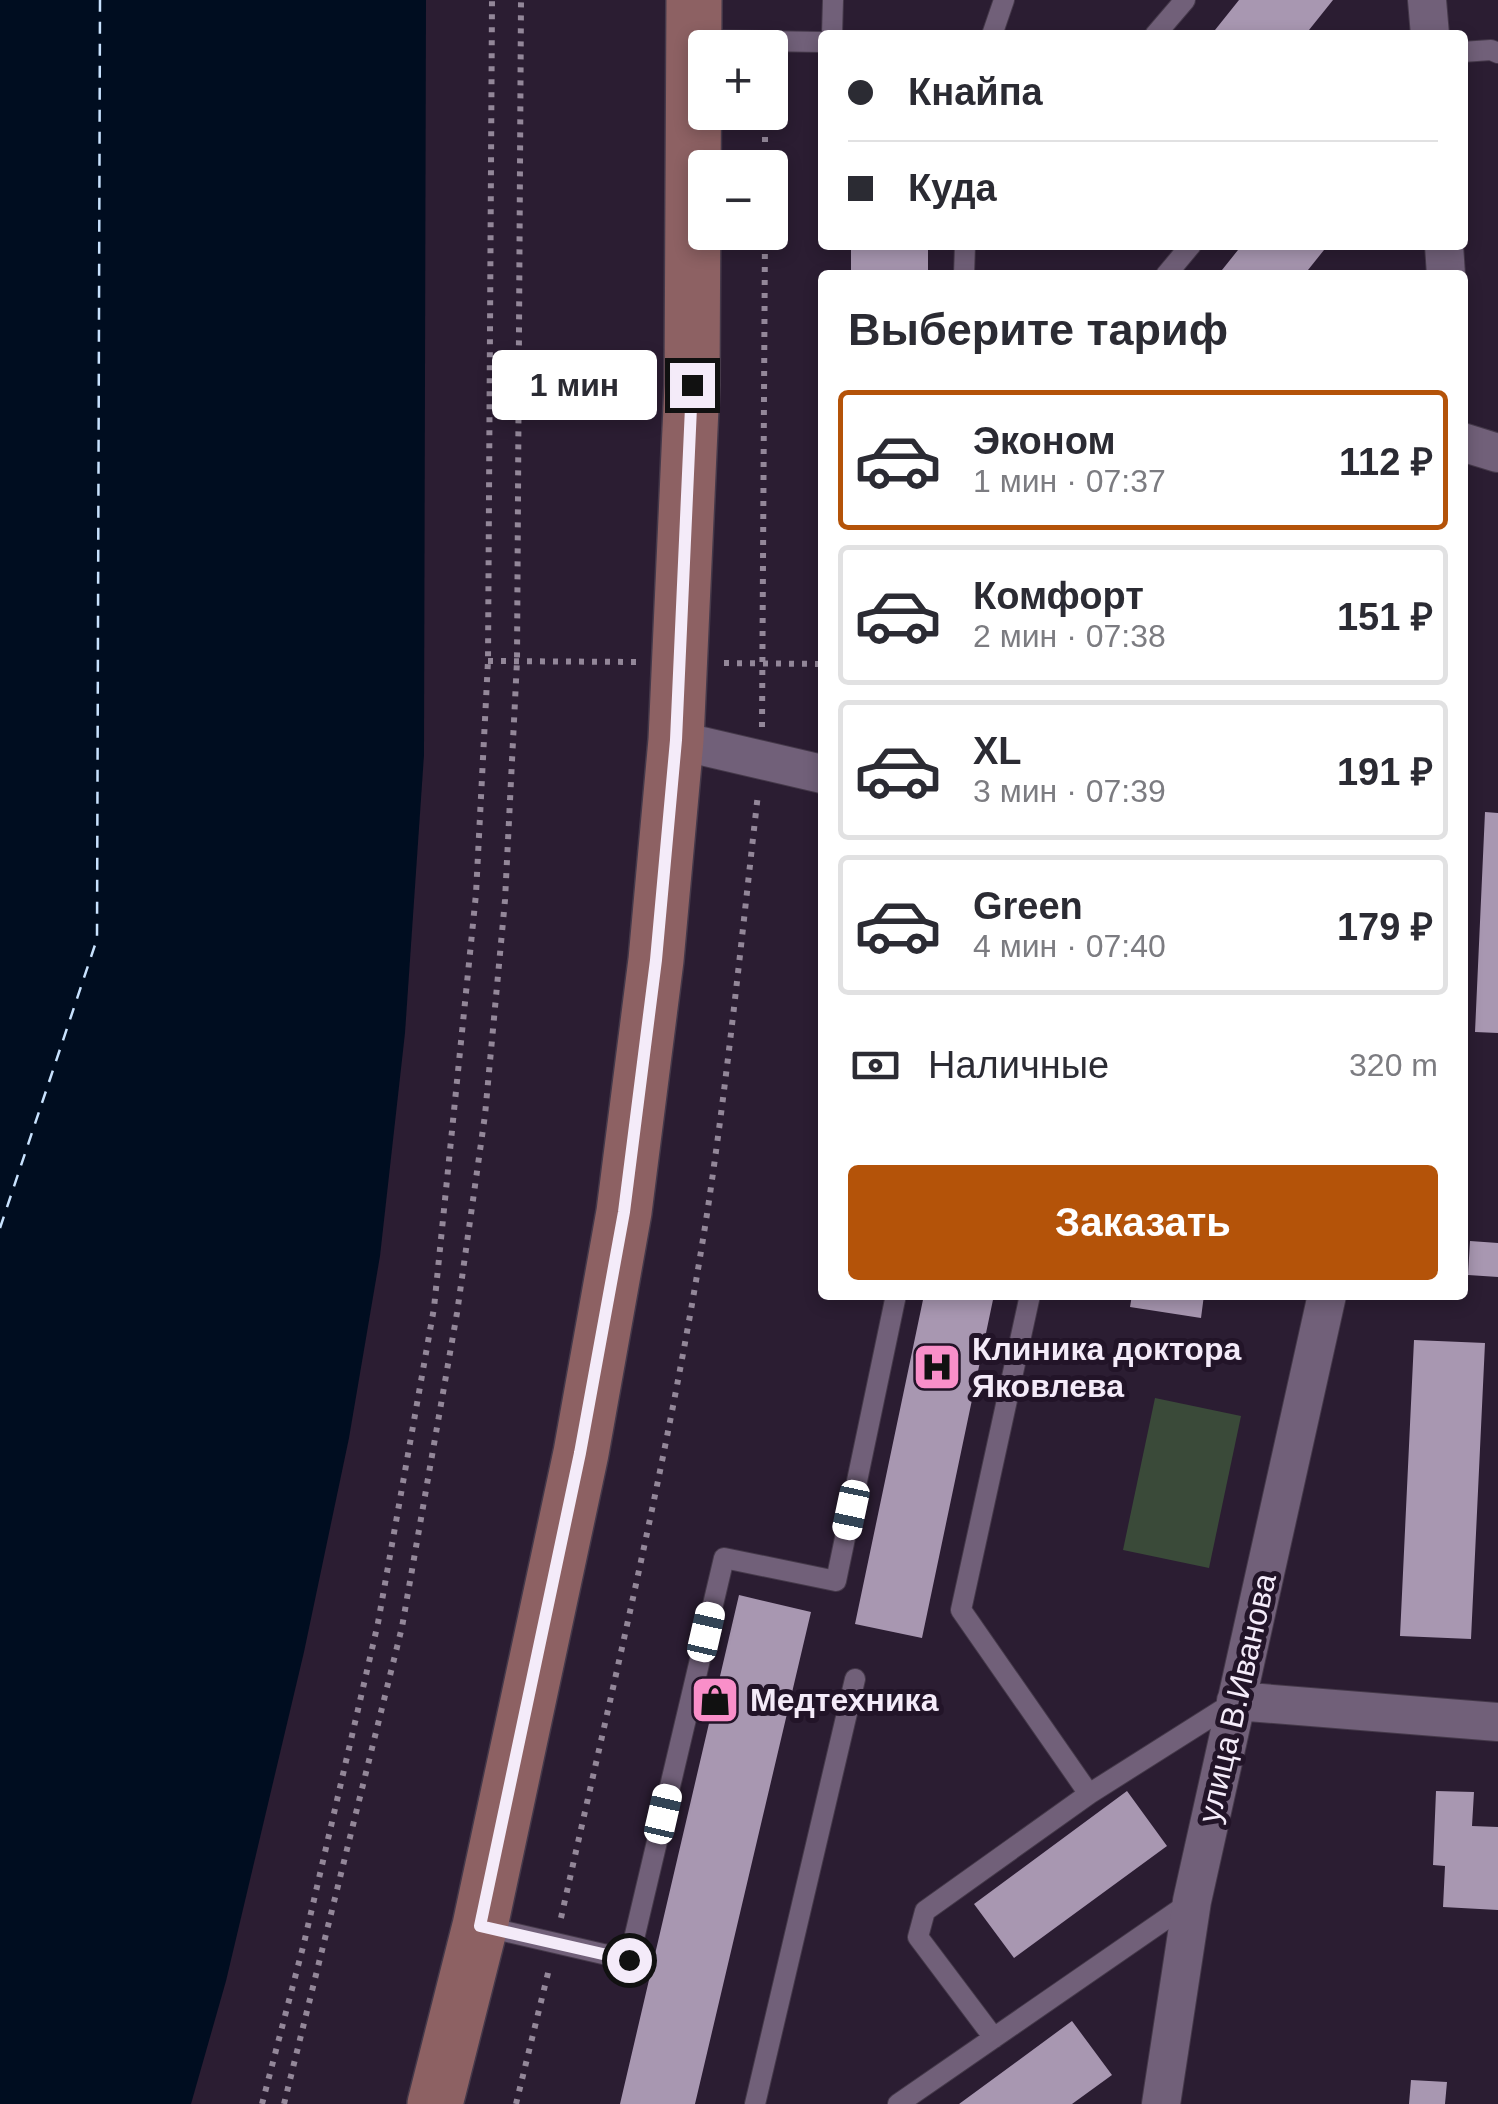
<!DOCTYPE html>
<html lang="ru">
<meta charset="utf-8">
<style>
body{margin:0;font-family:Helvetica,sans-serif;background:#f2f2f3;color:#2b2b33;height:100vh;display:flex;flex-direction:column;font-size:38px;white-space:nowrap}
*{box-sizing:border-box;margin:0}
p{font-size:32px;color:#7c7c81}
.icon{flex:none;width:55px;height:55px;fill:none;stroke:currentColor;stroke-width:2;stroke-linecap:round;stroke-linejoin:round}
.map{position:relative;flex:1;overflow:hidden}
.details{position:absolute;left:818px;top:270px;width:650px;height:1030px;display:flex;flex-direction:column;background:#fff;border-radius:10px;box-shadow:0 5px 15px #0003}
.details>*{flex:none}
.hud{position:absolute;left:818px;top:30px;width:650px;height:220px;border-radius:10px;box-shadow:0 5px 15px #0003;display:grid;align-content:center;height:220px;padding:0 30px;background:#fff}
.buttons{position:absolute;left:688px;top:30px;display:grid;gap:20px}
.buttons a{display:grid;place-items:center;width:100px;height:100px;border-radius:10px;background:#fff;box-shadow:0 5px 15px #0003;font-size:50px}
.end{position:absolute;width:45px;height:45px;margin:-22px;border:12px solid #f4ebf9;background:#111;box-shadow:0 0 0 5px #111}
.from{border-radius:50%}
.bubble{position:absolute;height:70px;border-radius:10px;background:#fff;box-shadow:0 5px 15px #0003;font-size:32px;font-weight:600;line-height:70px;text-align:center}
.car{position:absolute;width:30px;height:60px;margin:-30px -15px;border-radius:12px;box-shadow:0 0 8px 2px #0007;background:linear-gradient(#fff 24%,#345 0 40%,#fff 0 76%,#345 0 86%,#fff 0)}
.hud b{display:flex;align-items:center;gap:35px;height:95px;font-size:38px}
.hud b+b{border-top:2px solid #e1e1e2}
.hud i{width:25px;height:25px;background:#2b2b33}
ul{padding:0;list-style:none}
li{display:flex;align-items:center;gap:30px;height:140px;margin:0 20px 15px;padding:0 10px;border:5px solid #e1e1e2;border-radius:10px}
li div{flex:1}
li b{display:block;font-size:38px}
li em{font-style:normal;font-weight:600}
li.current{border-color:#b45309}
li>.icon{width:90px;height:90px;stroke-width:1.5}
h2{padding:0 30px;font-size:45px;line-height:120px}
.pay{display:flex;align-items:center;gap:25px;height:110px;padding:0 30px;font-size:38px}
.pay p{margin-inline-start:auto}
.primary-button{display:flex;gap:20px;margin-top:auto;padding:20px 30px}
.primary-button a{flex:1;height:115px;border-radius:10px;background:#b45309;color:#fff;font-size:40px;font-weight:600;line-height:115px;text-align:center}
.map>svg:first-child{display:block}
.green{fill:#3a4a39}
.water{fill:#000d20}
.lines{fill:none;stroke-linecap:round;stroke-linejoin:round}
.ferry{stroke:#c8e2fe;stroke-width:2.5;stroke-dasharray:12 10;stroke-linecap:butt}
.building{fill:#a897b1}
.lane-casing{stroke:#45394a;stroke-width:22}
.street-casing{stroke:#45394a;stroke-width:40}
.secondary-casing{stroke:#45394a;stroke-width:58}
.path{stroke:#938799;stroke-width:6;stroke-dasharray:5 8;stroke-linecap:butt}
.lane{stroke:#716079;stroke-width:20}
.street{stroke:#716079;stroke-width:38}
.secondary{stroke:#8d6163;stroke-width:55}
.route{stroke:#f4ebf9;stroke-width:12}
.labels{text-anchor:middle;stroke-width:10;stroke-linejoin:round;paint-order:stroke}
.poi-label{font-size:32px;font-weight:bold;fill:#f4ebf9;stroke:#221428;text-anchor:start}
.street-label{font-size:32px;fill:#f4ebf9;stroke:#221428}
</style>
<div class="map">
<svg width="1498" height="2104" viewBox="0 0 1498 2104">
<rect width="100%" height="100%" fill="#2b1d32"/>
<!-- green -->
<path class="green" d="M1155 1398 1241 1416 1209 1568 1123 1550Z"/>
<!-- water -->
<path class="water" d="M0 0H426L424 755 405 1033 380 1256 349 1438 304 1652 226 1981 191 2104H0Z"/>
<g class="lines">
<!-- ferry -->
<path class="ferry" d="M0 1228 97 939 100 0"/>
</g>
<!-- building -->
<path class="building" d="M1239 0H1333L1305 35H1211Z
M851 245H928V275H851Z
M1242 245H1328L1304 275H1218Z
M1485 812 1498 813V1033L1475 1032Z
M1470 1241 1498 1243V1277L1468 1275Z
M924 1295H994L922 1638 855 1624Z
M1132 1295H1204L1201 1318 1130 1307Z
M1414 1340 1485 1343 1471 1639 1400 1636Z
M739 1595 811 1612 695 2104H620Z
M1127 1791 1167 1846 1014 1958 974 1904Z
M1436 1791 1474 1792 1472 1826 1498 1827V1910L1443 1907 1445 1866 1433 1865Z
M1072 2021 1112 2075 1072 2104H959Z
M1411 2080 1447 2082 1445 2104H1409Z"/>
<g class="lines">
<!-- lane casing -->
<g class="lane-casing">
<path id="lane" d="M832 35 833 0
M992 35 1004 0
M1155 35 1185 0
M696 40 822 42
M1462 52 1491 50 1498 53
M964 275 965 245
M1166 275 1191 245
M1030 1295 961 1610 1089 1794
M482 1926 629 1960 724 1558 836 1581 896 1295
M994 2038 918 1937 925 1911 1089 1794 1236 1701
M755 2104 855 1679
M898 2104 1192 1901"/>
</g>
<!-- street casing -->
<g class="street-casing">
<path id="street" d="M1427 0 1430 35
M1444 245 1446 275
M1462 442 1498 453
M676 740 822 774
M1236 1701 1498 1722
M1161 2104 1192 1901 1327 1295"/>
</g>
<!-- secondary casing -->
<g class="secondary-casing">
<path id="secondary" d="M435 2104 480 1926 581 1453 624 1212 656 960 676 740 692 385 694 0"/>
</g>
<!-- path -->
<path class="path" d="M765 168V112
M488 661 637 662
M724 663 822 664
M762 727 765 232
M561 1918C613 1685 670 1451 707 1214 728 1075 742 934 758 794
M262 2104 304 1943 378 1623 434 1308 476 894 488 661 492 0
M284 2104 402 1627 457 1313 485 1115 505 900 517 661 521 0
M516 2104 549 1969"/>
<!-- lane -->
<use href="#lane" class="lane"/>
<!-- street -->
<use href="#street" class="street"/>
<!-- secondary -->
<use href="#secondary" class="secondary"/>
</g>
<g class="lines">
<!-- route -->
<path class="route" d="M629 1960 480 1926 580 1453 624 1212 656 960 676 740 692 385"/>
</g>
<!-- icons -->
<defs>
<g id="hospital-square" transform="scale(2.5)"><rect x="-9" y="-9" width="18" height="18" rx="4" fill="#f98fc9" stroke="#221428"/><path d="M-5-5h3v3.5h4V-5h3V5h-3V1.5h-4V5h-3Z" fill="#111"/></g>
<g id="shop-square" transform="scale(2.5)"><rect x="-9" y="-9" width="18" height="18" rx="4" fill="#f98fc9" stroke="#221428"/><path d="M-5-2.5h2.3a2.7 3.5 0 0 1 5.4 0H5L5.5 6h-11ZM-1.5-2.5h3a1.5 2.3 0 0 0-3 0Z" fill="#111"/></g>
</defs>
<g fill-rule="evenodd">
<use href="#hospital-square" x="937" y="1367"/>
<use href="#shop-square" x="715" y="1700"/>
</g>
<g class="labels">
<!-- poi labels -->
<g class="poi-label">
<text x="972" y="1360">Клиника доктора<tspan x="972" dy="37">Яковлева</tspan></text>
<text x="750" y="1711">Медтехника</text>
</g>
<!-- street labels -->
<g class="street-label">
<text transform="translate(1237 1698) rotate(-77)" y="11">улица В.Иванова</text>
</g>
</g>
</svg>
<div class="buttons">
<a>+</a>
<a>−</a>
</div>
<i class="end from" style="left:629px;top:1960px"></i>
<i class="end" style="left:692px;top:385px"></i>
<div class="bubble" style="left:492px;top:350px;width:165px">1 мин</div>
<i class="car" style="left:851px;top:1510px;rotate:192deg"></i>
<i class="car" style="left:706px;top:1632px;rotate:13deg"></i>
<i class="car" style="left:663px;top:1814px;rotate:13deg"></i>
<div class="hud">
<b><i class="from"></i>Кнайпа</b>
<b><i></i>Куда</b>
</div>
<section class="details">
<h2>Выберите тариф</h2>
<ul>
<li class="current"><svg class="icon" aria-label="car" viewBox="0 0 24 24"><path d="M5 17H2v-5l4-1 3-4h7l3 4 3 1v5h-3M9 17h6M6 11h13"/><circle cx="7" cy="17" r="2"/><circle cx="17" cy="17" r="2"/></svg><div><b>Эконом</b><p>1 мин · 07:37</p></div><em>112 ₽</em></li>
<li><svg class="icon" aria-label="car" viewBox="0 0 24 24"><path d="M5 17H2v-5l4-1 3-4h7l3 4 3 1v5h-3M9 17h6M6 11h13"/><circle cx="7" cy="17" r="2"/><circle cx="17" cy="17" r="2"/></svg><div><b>Комфорт</b><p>2 мин · 07:38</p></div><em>151 ₽</em></li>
<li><svg class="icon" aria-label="car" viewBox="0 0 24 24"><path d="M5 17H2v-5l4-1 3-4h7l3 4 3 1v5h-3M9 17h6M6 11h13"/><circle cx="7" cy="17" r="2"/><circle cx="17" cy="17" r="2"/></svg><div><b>XL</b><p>3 мин · 07:39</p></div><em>191 ₽</em></li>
<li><svg class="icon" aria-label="car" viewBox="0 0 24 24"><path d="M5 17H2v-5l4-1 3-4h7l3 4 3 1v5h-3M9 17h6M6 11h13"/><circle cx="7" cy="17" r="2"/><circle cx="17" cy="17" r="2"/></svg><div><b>Green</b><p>4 мин · 07:40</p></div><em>179 ₽</em></li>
</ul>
<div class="pay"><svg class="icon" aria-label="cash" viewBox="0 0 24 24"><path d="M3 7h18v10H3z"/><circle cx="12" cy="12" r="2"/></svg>Наличные<p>320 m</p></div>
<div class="primary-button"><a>Заказать</a></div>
</section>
</div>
